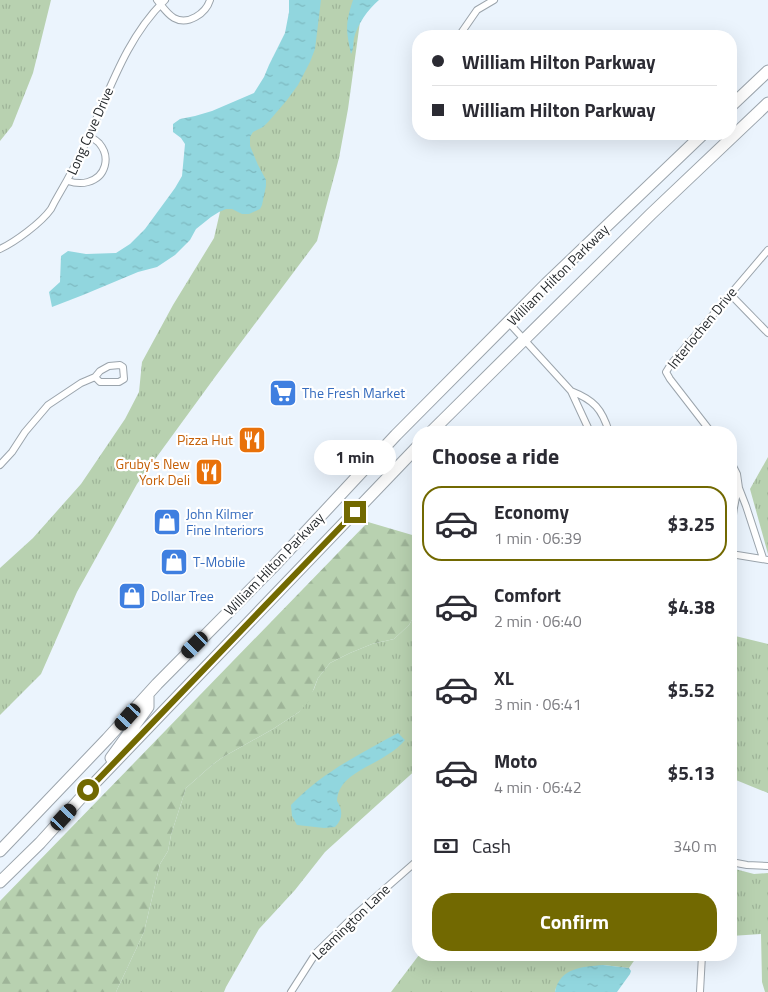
<!DOCTYPE html>
<meta charset="utf-8">
<style>
body{margin:0;font-family:"Titillium Web",sans-serif;background:#f7f7f7;color:#2b2b33;height:100vh;display:flex;flex-direction:column;font-size:19px;white-space:nowrap}
*{box-sizing:border-box;margin:0}
p{font-size:16px;color:#7c7c81}
.icon{flex:none;width:28px;height:28px;fill:none;stroke:currentColor;stroke-width:2;stroke-linecap:round;stroke-linejoin:round}
.map{position:relative;flex:1;overflow:hidden}
.side{position:absolute;left:412px;top:426px;width:325px;height:535px;display:flex;flex-direction:column;background:#fff;border-radius:20px;box-shadow:0 5px 20px #0002}
.side>*{flex:none}
.hud{position:absolute;left:412px;top:30px;width:325px;height:110px;border-radius:20px;box-shadow:0 5px 20px #0002;display:grid;align-content:center;height:110px;padding:0 20px;background:#fff}
.end{position:absolute;width:22px;height:22px;margin:-11px;border:6px solid #726901;background:#fff;box-shadow:0 0 0 2px #fff}
.from{border-radius:50%}
.bubble{position:absolute;height:35px;border-radius:18px;background:#fff;box-shadow:0 5px 20px #0002;font-size:16px;font-weight:700;line-height:35px;text-align:center}
.car{position:absolute;width:15px;height:30px;margin:-15px -8px;border-radius:6px;box-shadow:0 0 4px 1px #0007;background:linear-gradient(#222 24%,#8ab4d8 0 40%,#222 0 76%,#8ab4d8 0 86%,#222 0)}
.hud b{display:flex;align-items:center;gap:18px;height:48px;font-size:19px}
.hud b+b{border-top:1px solid #e1e1e2}
.hud i{width:12px;height:12px;background:#2b2b33}
ul{padding:0;list-style:none}
li{display:flex;align-items:center;gap:15px;height:75px;margin:0 10px 8px;padding:0 10px;border:2px solid transparent;border-radius:20px}
li div{flex:1}
li b{display:block;font-size:19px}
li em{font-style:normal;font-weight:700}
li.current{border-color:#726901}
li>.icon{width:45px;height:45px;stroke-width:1.5}
h2{padding:0 20px;font-size:22px;line-height:60px}
.pay{display:flex;align-items:center;gap:12px;height:55px;padding:0 20px;font-size:19px}
.pay p{margin-inline-start:auto}
.button{display:flex;gap:10px;margin-top:auto;padding:10px 20px}
.button a{flex:1;height:58px;border-radius:20px;background:#726901;color:#fff;font-size:20px;font-weight:700;line-height:58px;text-align:center}
.map>svg:first-child{display:block}
.grass{fill:url(#grass-tufts)}
.forest{fill:url(#forest-firs)}
.water{fill:url(#water-ripples)}
.lines{fill:none;stroke-linecap:round;stroke-linejoin:round}
.street-casing{stroke:#9ba4ac;stroke-width:8}
.highway-casing{stroke:#9ba4ac;stroke-width:13}
.street{stroke:#fff;stroke-width:6}
.highway{stroke:#fff;stroke-width:11}
.route{stroke:#726901;stroke-width:6}
.labels{text-anchor:middle;stroke-width:4.5;stroke-linejoin:round;paint-order:stroke}
.street-label{font-size:14px;fill:#262a2d;stroke:#fff}
.shop-label{font-size:14px;fill:#366cbe;stroke:#fff;text-anchor:start}
.food-label{font-size:14px;fill:#c56008;stroke:#fff;text-anchor:end}
</style>
<div class="map">
<svg width="768" height="992" viewBox="0 0 768 992">
<defs>
<pattern id="grass-tufts" width="24" height="20" patternUnits="userSpaceOnUse" patternTransform="scale(1.25)"><rect width="24" height="20" fill="#b8d1b0"/><path d="M3 7l-1-3M5 7V3M7 7l1-3M15 17l-1-3M17 17v-4M19 17l1-3" fill="none" stroke="#9eb498"/></pattern>
<pattern id="forest-firs" width="22" height="20" patternUnits="userSpaceOnUse" patternTransform="scale(1.25)"><rect width="22" height="20" fill="#b8d1b0"/><path d="M5 1l3.5 6h-7zM16 11l3.5 6h-7z" fill="#9eb498"/></pattern>
<pattern id="water-ripples" width="26" height="14" patternUnits="userSpaceOnUse" patternTransform="scale(1.25)"><rect width="26" height="14" fill="#91d6de"/><path d="M2 4q2-2 4 0t4 0M15 11q2-2 4 0t4 0" fill="none" stroke="#7db8bf"/></pattern>
</defs>
<rect width="100%" height="100%" fill="#ebf4fd"/>
<!-- grass -->
<path class="grass" d="M0 0H51L33 73 12 126 0 141Z
M305 0H363L348 109 339 158 317 241 215 377 137 484 77 592 41 674 0 715V568L33 538 81 484 125 419 139 392 142 362 173 305 214 238 227 181 265 103Z
M768 457V554L750 489Z
M419 608V767L325 852 295 890 259 929 226 987 224 992H116L144 932 160 864 168 851 171 835 186 788 212 765 223 757 273 729 299 712 314 689 318 678 330 663 350 653 372 644 394 639 409 625Z
M731 635 768 644V793L731 778Z
M731 868 754 874 768 873V992H765L762 982 761 934 731 936Z
M419 955H638L629 968 603 965 556 988 555 992H391Z"/>
<!-- forest -->
<path class="forest" d="M368 522 419 537V608L409 625 394 639 372 644 350 653 330 663 318 678 309 701 299 712 273 729 223 757 212 765 186 788 171 835 168 851 160 864 144 932 116 992H0V901Z"/>
<!-- water -->
<path class="water" d="M289 0H321L315 49 310 62 298 85 287 100 269 121 263 127 253 132 250 137V146L258 165 266 180V186L262 205 260 209 249 214H242L232 209H226L219 212 211 217 196 229 190 240 175 255 157 267 138 272 83 295 52 307 49 292 60 282 61 256 68 251 86 254 116 253 130 244 145 229 167 199 175 188 182 176 185 144 181 138 173 132V124L180 119 195 116 212 111 254 93 264 77 269 65 285 33 289 12Z
M353 0H379C368 9 357 25 354 38 353 44 354 49 351 54 346 30 345 24 353 0Z
M398 733 405 740C400 746 394 751 387 755 373 765 348 773 340 789 338 793 337 797 337 801 343 810 343 819 335 827L324 828 297 825 292 816 291 805C321 773 360 754 398 733Z
M603 965 629 968 631 971 630 974 617 992H555C560 967 583 967 603 965Z"/>
<g class="lines">
<!-- street casing -->
<g class="street-casing">
<path id="street" d="M157 0C162 6 167 14 174 18 188 26 206 13 210 0
M459 36 477 10 494 0
M68 181C74 183 81 184 88 182 106 177 111 157 99 143 96 140 92 138 89 136
M0 249C15 242 41 223 51 209 53 205 55 201 58 196 68 179 78 161 86 142 109 93 125 39 165 0
M730 294 768 333
M509 323 571 391 590 432
M571 391C594 400 602 409 609 432
M711 432 670 379 666 372 671 364 768 250
M731 462 737 474 739 488 746 506 763 558
M0 465 12 452 25 432 48 405 81 383 95 377 100 371 109 366 120 365 123 367 124 379 119 382H100L95 377
M731 554 768 560
M733 554C732 531 731 509 739 488
M731 862 747 865 768 866
M291 992 316 953 354 916 419 859
M700 992 702 955"/>
</g>
<!-- highway casing -->
<g class="highway-casing">
<path id="highway" d="M731 106 768 71
M431 432 651 214 768 103
M111 758 148 707V694
M0 851 107 739 157 684 273 567 396 435 546 284 703 134
M0 882 40 843 88 790 419 445"/>
</g>
<!-- street -->
<use href="#street" class="street"/>
<!-- highway -->
<use href="#highway" class="highway"/>
</g>
<g class="lines">
<!-- route -->
<path class="route" d="M88 790 355 512"/>
</g>
<!-- icons -->
<defs>
<g id="supermarket-square" transform="scale(1.4375)"><rect x="-9" y="-9" width="18" height="18" rx="4" fill="#3f7fe0" stroke="#fff"/><path d="M-6-5.5h2.5l.6 2H6L4.5 2H-2.5L-4.4-4H-6ZM-1.5 3.2a1.3 1.3 0 1 0 .1 0ZM3 3.2a1.3 1.3 0 1 0 .1 0Z" fill="#fff"/></g>
<g id="restaurant-square" transform="scale(1.4375)"><rect x="-9" y="-9" width="18" height="18" rx="4" fill="#e8710a" stroke="#fff"/><path d="M-5-6h1v4h1v-4h1v4h1v-4h1v5L-1.5 .5V6h-2V.5L-5-1ZM5-6V6H3V1.5H1.5Q1.5-4 5-6Z" fill="#fff"/></g>
<g id="shop-square" transform="scale(1.4375)"><rect x="-9" y="-9" width="18" height="18" rx="4" fill="#3f7fe0" stroke="#fff"/><path d="M-5-2.5h2.3a2.7 3.5 0 0 1 5.4 0H5L5.5 6h-11ZM-1.5-2.5h3a1.5 2.3 0 0 0-3 0Z" fill="#fff"/></g>
</defs>
<g fill-rule="evenodd">
<use href="#supermarket-square" x="283" y="393"/>
<use href="#restaurant-square" x="252" y="440"/>
<use href="#restaurant-square" x="209" y="472"/>
<use href="#shop-square" x="167" y="522"/>
<use href="#shop-square" x="174" y="562"/>
<use href="#shop-square" x="132" y="596"/>
</g>
<g class="labels">
<!-- street labels -->
<g class="street-label">
<text transform="translate(90 131) rotate(-66)" y="5">Long Cove Drive</text>
<text transform="translate(558 275) rotate(-45)" y="5">William Hilton Parkway</text>
<text transform="translate(702 328) rotate(-51)" y="5">Interlochen Drive</text>
<text transform="translate(274 564) rotate(-46)" y="5">William Hilton Parkway</text>
<text transform="translate(351 922) rotate(-44)" y="5">Leamington Lane</text>
</g>
<!-- shop labels -->
<g class="shop-label">
<text x="302" y="398">The Fresh Market</text>
<text x="186" y="519">John Kilmer<tspan x="186" dy="16">Fine Interiors</tspan></text>
<text x="193" y="567">T-Mobile</text>
<text x="151" y="601">Dollar Tree</text>
</g>
<!-- food labels -->
<g class="food-label">
<text x="233" y="445">Pizza Hut</text>
<text x="190" y="469">Gruby's New<tspan x="190" dy="16">York Deli</tspan></text>
</g>
</g>
</svg>
<i class="end from" style="left:88px;top:790px"></i>
<i class="end" style="left:355px;top:512px"></i>
<div class="bubble" style="left:314px;top:440px;width:82px">1 min</div>
<i class="car" style="left:195px;top:645px;rotate:225deg"></i>
<i class="car" style="left:128px;top:717px;rotate:222deg"></i>
<i class="car" style="left:64px;top:817px;rotate:43deg"></i>
<div class="hud">
<b><i class="from"></i>William Hilton Parkway</b>
<b><i></i>William Hilton Parkway</b>
</div>
<section class="side">
<h2>Choose a ride</h2>
<ul>
<li class="current"><svg class="icon" aria-label="car" viewBox="0 0 24 24"><path d="M5 17H2v-5l4-1 3-4h7l3 4 3 1v5h-3M9 17h6M6 11h13"/><circle cx="7" cy="17" r="2"/><circle cx="17" cy="17" r="2"/></svg><div><b>Economy</b><p>1 min · 06:39</p></div><em>$3.25</em></li>
<li><svg class="icon" aria-label="car" viewBox="0 0 24 24"><path d="M5 17H2v-5l4-1 3-4h7l3 4 3 1v5h-3M9 17h6M6 11h13"/><circle cx="7" cy="17" r="2"/><circle cx="17" cy="17" r="2"/></svg><div><b>Comfort</b><p>2 min · 06:40</p></div><em>$4.38</em></li>
<li><svg class="icon" aria-label="car" viewBox="0 0 24 24"><path d="M5 17H2v-5l4-1 3-4h7l3 4 3 1v5h-3M9 17h6M6 11h13"/><circle cx="7" cy="17" r="2"/><circle cx="17" cy="17" r="2"/></svg><div><b>XL</b><p>3 min · 06:41</p></div><em>$5.52</em></li>
<li><svg class="icon" aria-label="car" viewBox="0 0 24 24"><path d="M5 17H2v-5l4-1 3-4h7l3 4 3 1v5h-3M9 17h6M6 11h13"/><circle cx="7" cy="17" r="2"/><circle cx="17" cy="17" r="2"/></svg><div><b>Moto</b><p>4 min · 06:42</p></div><em>$5.13</em></li>
</ul>
<div class="pay"><svg class="icon" aria-label="cash" viewBox="0 0 24 24"><path d="M3 7h18v10H3z"/><circle cx="12" cy="12" r="2"/></svg>Cash<p>340 m</p></div>
<div class="button"><a>Confirm</a></div>
</section>
</div>
